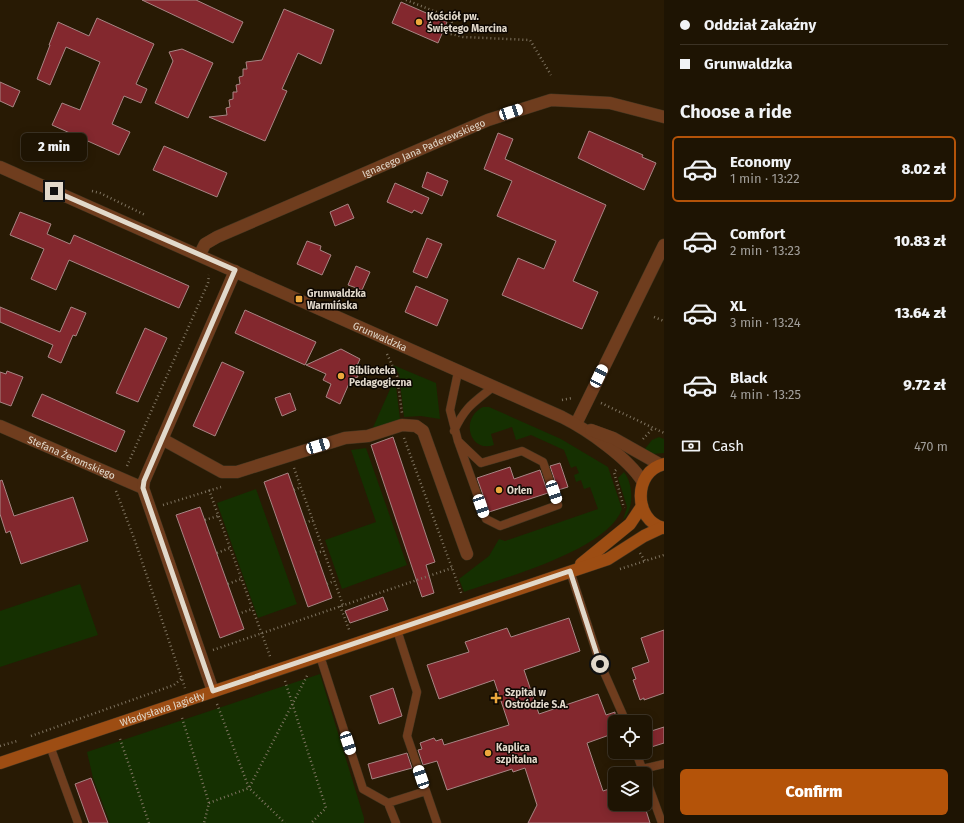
<!DOCTYPE html>
<meta charset="utf-8">
<style>
body{margin:0;font-family:"Fira Sans",sans-serif;background:#261d0d;color:#f1f3f6;height:100vh;display:flex;flex-direction:column;font-size:15px;white-space:nowrap}
*{box-sizing:border-box;margin:0}
p{font-size:13px;color:#a19e9a}
.icon{flex:none;width:22px;height:22px;fill:none;stroke:currentColor;stroke-width:2;stroke-linecap:round;stroke-linejoin:round}
.map{position:relative;flex:1;overflow:hidden}
.sheet{display:flex;flex-direction:column;background:#1e1403;width:300px}
.sheet>*{flex:none}
.banner{display:grid;align-content:center;height:88px;padding:0 16px;background:#1e1403}
.controls{position:absolute;left:608px;top:715px;display:grid;gap:8px}
.controls a{display:grid;place-items:center;width:44px;height:44px;border-radius:6px;background:#1e1403;box-shadow:0 2px 10px #0003,0 0 0 1px #3c3325;font-size:20px}
.end{position:absolute;width:18px;height:18px;margin:-9px;border:5px solid #e2d9cb;background:#111;box-shadow:0 0 0 2px #111}
.from{border-radius:50%}
.bubble{position:absolute;height:28px;border-radius:6px;background:#1e1403;box-shadow:0 2px 10px #0003,0 0 0 1px #3c3325;font-size:13px;font-weight:800;line-height:28px;text-align:center}
.car{position:absolute;width:12px;height:24px;margin:-12px -6px;border-radius:5px;box-shadow:0 0 3px 1px #0007;background:linear-gradient(#fff 24%,#345 0 40%,#fff 0 76%,#345 0 86%,#fff 0)}
.banner b{display:flex;align-items:center;gap:14px;height:38px;font-size:15px}
.banner b+b{border-top:1px solid #3c3325}
.banner i{width:10px;height:10px;background:#f1f3f6}
ul{padding:0;list-style:none}
li{display:flex;align-items:center;gap:12px;height:66px;margin:0 8px 6px;padding:0 8px;border:2px solid transparent;border-radius:6px}
li div{flex:1}
li b{display:block;font-size:15px}
li em{font-style:normal;font-weight:800}
li.selected{border-color:#b45309}
li>.icon{width:36px;height:36px;stroke-width:1.5}
h2{padding:0 16px;font-size:18px;line-height:48px}
.pay{display:flex;align-items:center;gap:10px;height:44px;padding:0 16px;font-size:15px}
.pay p{margin-inline-start:auto}
.cta{display:flex;gap:8px;margin-top:auto;padding:8px 16px}
.cta a{flex:1;height:46px;border-radius:6px;background:#b45309;color:#fff;font-size:16px;font-weight:800;line-height:46px;text-align:center}
main{display:flex;flex:1;min-height:0}
.map>svg:first-child{display:block}
.green{fill:#153001}
.building{fill:#83282e;stroke:#a78584}
.lines{fill:none;stroke-linecap:round;stroke-linejoin:round}
.service-casing{stroke:#423520;stroke-width:9}
.minor-casing{stroke:#423520;stroke-width:13}
.tertiary-casing{stroke:#423520;stroke-width:13}
.secondary-casing{stroke:#423520;stroke-width:13}
.path{stroke:#7f7461;stroke-width:2.5;stroke-dasharray:1 3;stroke-linecap:butt}
.service{stroke:#6f3d1e;stroke-width:8}
.minor{stroke:#6f3d1e;stroke-width:12}
.tertiary{stroke:#6f3d1e;stroke-width:12}
.secondary{stroke:#9d4d13;stroke-width:12}
.route{stroke:#e2d9cb;stroke-width:5}
.poi-dot{fill:#eda83c;stroke:#0c0601;stroke-width:1.5}
.labels{text-anchor:middle;stroke-width:3;stroke-linejoin:round;paint-order:stroke}
.poi-label{font-size:10px;font-weight:bold;fill:#e2d9cb;stroke:#0c0601;text-anchor:start}
.street-label{font-size:10px;fill:#e2d9cb;stroke:#0c0601}
</style>
<main>
<div class="map">
<svg width="664" height="823" viewBox="0 0 664 823">
<rect width="100%" height="100%" fill="#281a04"/>
<!-- green -->
<path class="green" d="M393 365 436 383 440 419 421 416 404 417 399 374Z
M395 378 400 419 371 432Z
M483 407H489L561 439 608 467 622 509C608 550 503 578 464 592L459 579 489 556 499 539 505 541 598 509 590 487 584 489 581 480 576 482 574 475 579 473 576 466 571 468 564 450 531 435 516 440 512 427 491 434 494 445C469 453 460 418 483 407Z
M659 437 664 439V453L653 454 644 450 652 440Z
M366 448 407 565 342 589 325 540 376 522 351 450Z
M624 472C634 485 634 509 623 520L627 507 618 478Z
M256 489 297 604 258 618 217 503Z
M80 584 98 635 0 667V611Z
M320 674 364 818V823H110L93 778 87 752Z"/>
<!-- building -->
<path class="building" d="M142 0H196L243 22 233 43Z
M401 2 447 22 438 43 392 23Z
M284 9 334 30 321 64 298 53 282 89 287 91 265 141 209 117 227 115 226 108 230 107 229 100 233 99V92H237L236 85 240 84 239 77 243 76V69H247L246 62 262 60Z
M97 18 154 44 136 84 147 89 141 103 124 96 112 124 130 132 119 155 52 125 62 103 80 110 100 62 66 47 50 85 37 79 50 45H49L58 22 89 36Z
M182 49 213 63 188 118 155 103 173 61 169 52Z
M0 82 20 91 13 107 0 101Z
M589 131 643 155 642 157 656 163 644 190 578 158Z
M498 133 513 139 505 159 606 205 573 281 598 292 582 329 502 295 518 258 544 269 556 241 497 216 512 181 484 169Z
M164 146 227 173 217 197 153 170Z
M427 172 448 181 442 196 422 187Z
M395 183 429 198 422 214 414 210 412 213 387 202Z
M348 204 354 218 335 226 330 212Z
M20 212 51 224 47 234 70 244 74 235 189 286 179 308 69 260 56 290 31 279 44 249 10 235Z
M427 238 442 244 427 278 413 272Z
M307 241 321 246 320 250 331 255 322 275 297 264Z
M356 266 370 272 362 290 348 285Z
M416 286 448 300 437 326 405 312Z
M0 307 60 332 71 307 86 313 76 336 73 335 61 363 48 357 53 345 0 322Z
M245 310 316 342 305 365 235 333Z
M145 328 167 338 138 402 116 393Z
M341 349 360 359 355 370 358 377 351 379 340 404 326 397 331 384 323 380 326 374 306 365Z
M222 362 244 372 215 436 193 426Z
M7 371 23 377 11 406 0 402V372L6 374Z
M290 393 296 410 282 416 275 398Z
M42 394 125 431 116 452 32 416Z
M393 437 435 562 426 565 434 593 422 597 371 445Z
M560 463 568 487 558 490 550 466Z
M510 467 514 479 540 470 548 493 489 512 477 478Z
M288 473 332 598 308 607 264 482Z
M2 480 14 516 73 497 88 541 21 564 10 531 6 533 0 514V481Z
M200 507 244 629 220 638 176 515Z
M383 597 388 610 350 623 345 611Z
M569 618 580 651 524 670 539 714 598 694 606 715 615 712V733L587 743 603 791 615 787V804H644L650 823H528L537 805 525 768 513 772 512 769 447 790 437 761 423 765 418 750 422 749 420 743 434 738 436 741 442 739 444 745 509 725 494 680 439 699 427 665 469 652 465 642 507 628 511 637Z
M664 630V693L644 700V698L640 700 633 680 636 679 632 668 649 662 641 638Z
M393 688 402 716 379 724 370 696Z
M664 727V743L645 749V733Z
M407 753 412 768 372 779 368 764Z
M91 778 108 823H89L75 784Z"/>
<g class="lines">
<!-- service casing -->
<g class="service-casing">
<path id="service" d="M454 431C465 407 473 403 493 387
M458 441 481 463 522 451 543 462 558 505 500 526 486 519 458 441 450 410 458 372
M570 571 600 663 626 722
M397 630 417 692 407 736 437 823
M320 656 363 789 388 803 426 791
M50 746 78 823
M636 752 644 774
M642 769 664 764
M645 776 662 823
M388 803 396 823"/>
</g>
<!-- minor casing -->
<g class="minor-casing">
<g id="minor">
<path id="s1" d="M200 254 205 244 217 237 488 120 551 100 610 103 664 117"/>
<path d="M576 424 664 245"/>
<path id="s2" d="M0 426 143 488"/>
<path d="M162 439 222 472H237L345 438 368 436 402 425 416 426 423 431 467 554"/>
<path d="M213 691 143 488 144 481 235 271"/>
</g>
</g>
<!-- tertiary casing -->
<g class="tertiary-casing">
<g id="tertiary">
<path id="s3" d="M0 167 562 417C588 430 628 458 643 482"/>
<path d="M591 430 613 438 661 465"/>
</g>
</g>
<!-- secondary casing -->
<g class="secondary-casing">
<g id="secondary">
<path d="M664 464C633 471 633 521 664 528"/>
<path d="M581 564 630 524 642 506"/>
<path id="s4" d="M0 763 608 559 644 536 661 528"/>
</g>
</g>
<!-- path -->
<path class="path" d="M406 0 449 17 453 25 451 34
M443 32 463 37 530 40 551 75
M92 191 100 193 145 215
M654 317 664 321
M387 354 397 376 402 413
M562 400 572 398
M601 403 664 433
M404 438 462 595
M643 439 653 428
M127 466 208 283 209 275
M294 468 343 605
M616 470 614 472 624 508
M209 490 271 659
M294 490 301 487
M116 491 134 538 185 688
M163 505 221 487
M205 520 218 516
M305 523 313 520
M217 553 230 548
M316 553 324 551
M640 553 645 561 664 555
M620 569 645 561
M228 584 241 579
M327 584 334 581
M340 606 350 632
M238 614 252 609
M213 650 452 568
M285 681 326 808 311 823
M217 704 249 788 285 823
M182 718 209 803 204 823
M31 736 174 685 182 678
M120 739 149 823
M0 746 17 741
M209 803 249 788 308 674"/>
<!-- service -->
<use href="#service" class="service"/>
<!-- minor -->
<use href="#minor" class="minor"/>
<!-- tertiary -->
<use href="#tertiary" class="tertiary"/>
<!-- secondary -->
<use href="#secondary" class="secondary"/>
</g>
<g class="lines">
<!-- route -->
<path class="route" d="M54 191 235 270 144 481 143 488 213 691 570 571 600 664"/>
</g>
<!-- markers -->
<g class="poi-dot">
<circle cx="419" cy="22" r="4"/>
<rect x="295" y="295" width="8" height="8" rx="2"/>
<circle cx="341" cy="376" r="4"/>
<circle cx="499" cy="490" r="4"/>
<path d="M494 692h4v4h4v4h-4v4h-4v-4h-4v-4h4z"/>
<circle cx="488" cy="753" r="4"/>
</g>
<g class="labels">
<!-- poi labels -->
<g class="poi-label">
<text x="427" y="20">Kościół pw.<tspan x="427" dy="12">Świętego Marcina</tspan></text>
<text x="307" y="297">Grunwaldzka<tspan x="307" dy="12">Warmińska</tspan></text>
<text x="349" y="374">Biblioteka<tspan x="349" dy="12">Pedagogiczna</tspan></text>
<text x="507" y="494">Orlen</text>
<text x="505" y="696">Szpital w<tspan x="505" dy="12">Ostródzie S.A.</tspan></text>
<text x="496" y="751">Kaplica<tspan x="496" dy="12">szpitalna</tspan></text>
</g>
<!-- street labels -->
<g class="street-label">
<text dy="4" stroke="none"><textPath href="#s1" startOffset="250">Ignacego Jana Paderewskiego</textPath></text>
<text dy="4" stroke="none"><textPath href="#s3" startOffset="416">Grunwaldzka</textPath></text>
<text dy="4" stroke="none"><textPath href="#s2" startOffset="78">Stefana Żeromskiego</textPath></text>
<text dy="4" stroke="none"><textPath href="#s4" startOffset="171">Władysława Jagiełły</textPath></text>
</g>
</g>
</svg>
<div class="controls">
<a><svg class="icon" aria-label="locate" viewBox="0 0 24 24"><circle cx="12" cy="12" r="6"/><path d="M12 2v4M12 18v4M2 12h4M18 12h4"/></svg></a>
<a><svg class="icon" aria-label="layers" viewBox="0 0 24 24"><path d="M12 4l9 5-9 5-9-5zM3 14l9 5 9-5"/></svg></a>
</div>
<i class="end from" style="left:600px;top:664px"></i>
<i class="end" style="left:54px;top:191px"></i>
<div class="bubble" style="left:21px;top:133px;width:66px">2 min</div>
<i class="car" style="left:511px;top:112px;rotate:72deg"></i>
<i class="car" style="left:599px;top:376px;rotate:26deg"></i>
<i class="car" style="left:318px;top:446px;rotate:73deg"></i>
<i class="car" style="left:554px;top:492px;rotate:161deg"></i>
<i class="car" style="left:481px;top:506px;rotate:161deg"></i>
<i class="car" style="left:348px;top:743px;rotate:162deg"></i>
<i class="car" style="left:421px;top:777px;rotate:341deg"></i>
</div>
<section class="sheet">
<div class="banner">
<b><i class="from"></i>Oddział Zakaźny</b>
<b><i></i>Grunwaldzka</b>
</div>
<h2>Choose a ride</h2>
<ul>
<li class="selected"><svg class="icon" aria-label="car" viewBox="0 0 24 24"><path d="M5 17H2v-5l4-1 3-4h7l3 4 3 1v5h-3M9 17h6M6 11h13"/><circle cx="7" cy="17" r="2"/><circle cx="17" cy="17" r="2"/></svg><div><b>Economy</b><p>1 min · 13:22</p></div><em>8.02 zł</em></li>
<li><svg class="icon" aria-label="car" viewBox="0 0 24 24"><path d="M5 17H2v-5l4-1 3-4h7l3 4 3 1v5h-3M9 17h6M6 11h13"/><circle cx="7" cy="17" r="2"/><circle cx="17" cy="17" r="2"/></svg><div><b>Comfort</b><p>2 min · 13:23</p></div><em>10.83 zł</em></li>
<li><svg class="icon" aria-label="car" viewBox="0 0 24 24"><path d="M5 17H2v-5l4-1 3-4h7l3 4 3 1v5h-3M9 17h6M6 11h13"/><circle cx="7" cy="17" r="2"/><circle cx="17" cy="17" r="2"/></svg><div><b>XL</b><p>3 min · 13:24</p></div><em>13.64 zł</em></li>
<li><svg class="icon" aria-label="car" viewBox="0 0 24 24"><path d="M5 17H2v-5l4-1 3-4h7l3 4 3 1v5h-3M9 17h6M6 11h13"/><circle cx="7" cy="17" r="2"/><circle cx="17" cy="17" r="2"/></svg><div><b>Black</b><p>4 min · 13:25</p></div><em>9.72 zł</em></li>
</ul>
<div class="pay"><svg class="icon" aria-label="cash" viewBox="0 0 24 24"><path d="M3 7h18v10H3z"/><circle cx="12" cy="12" r="2"/></svg>Cash<p>470 m</p></div>
<div class="cta"><a>Confirm</a></div>
</section>
</main>
